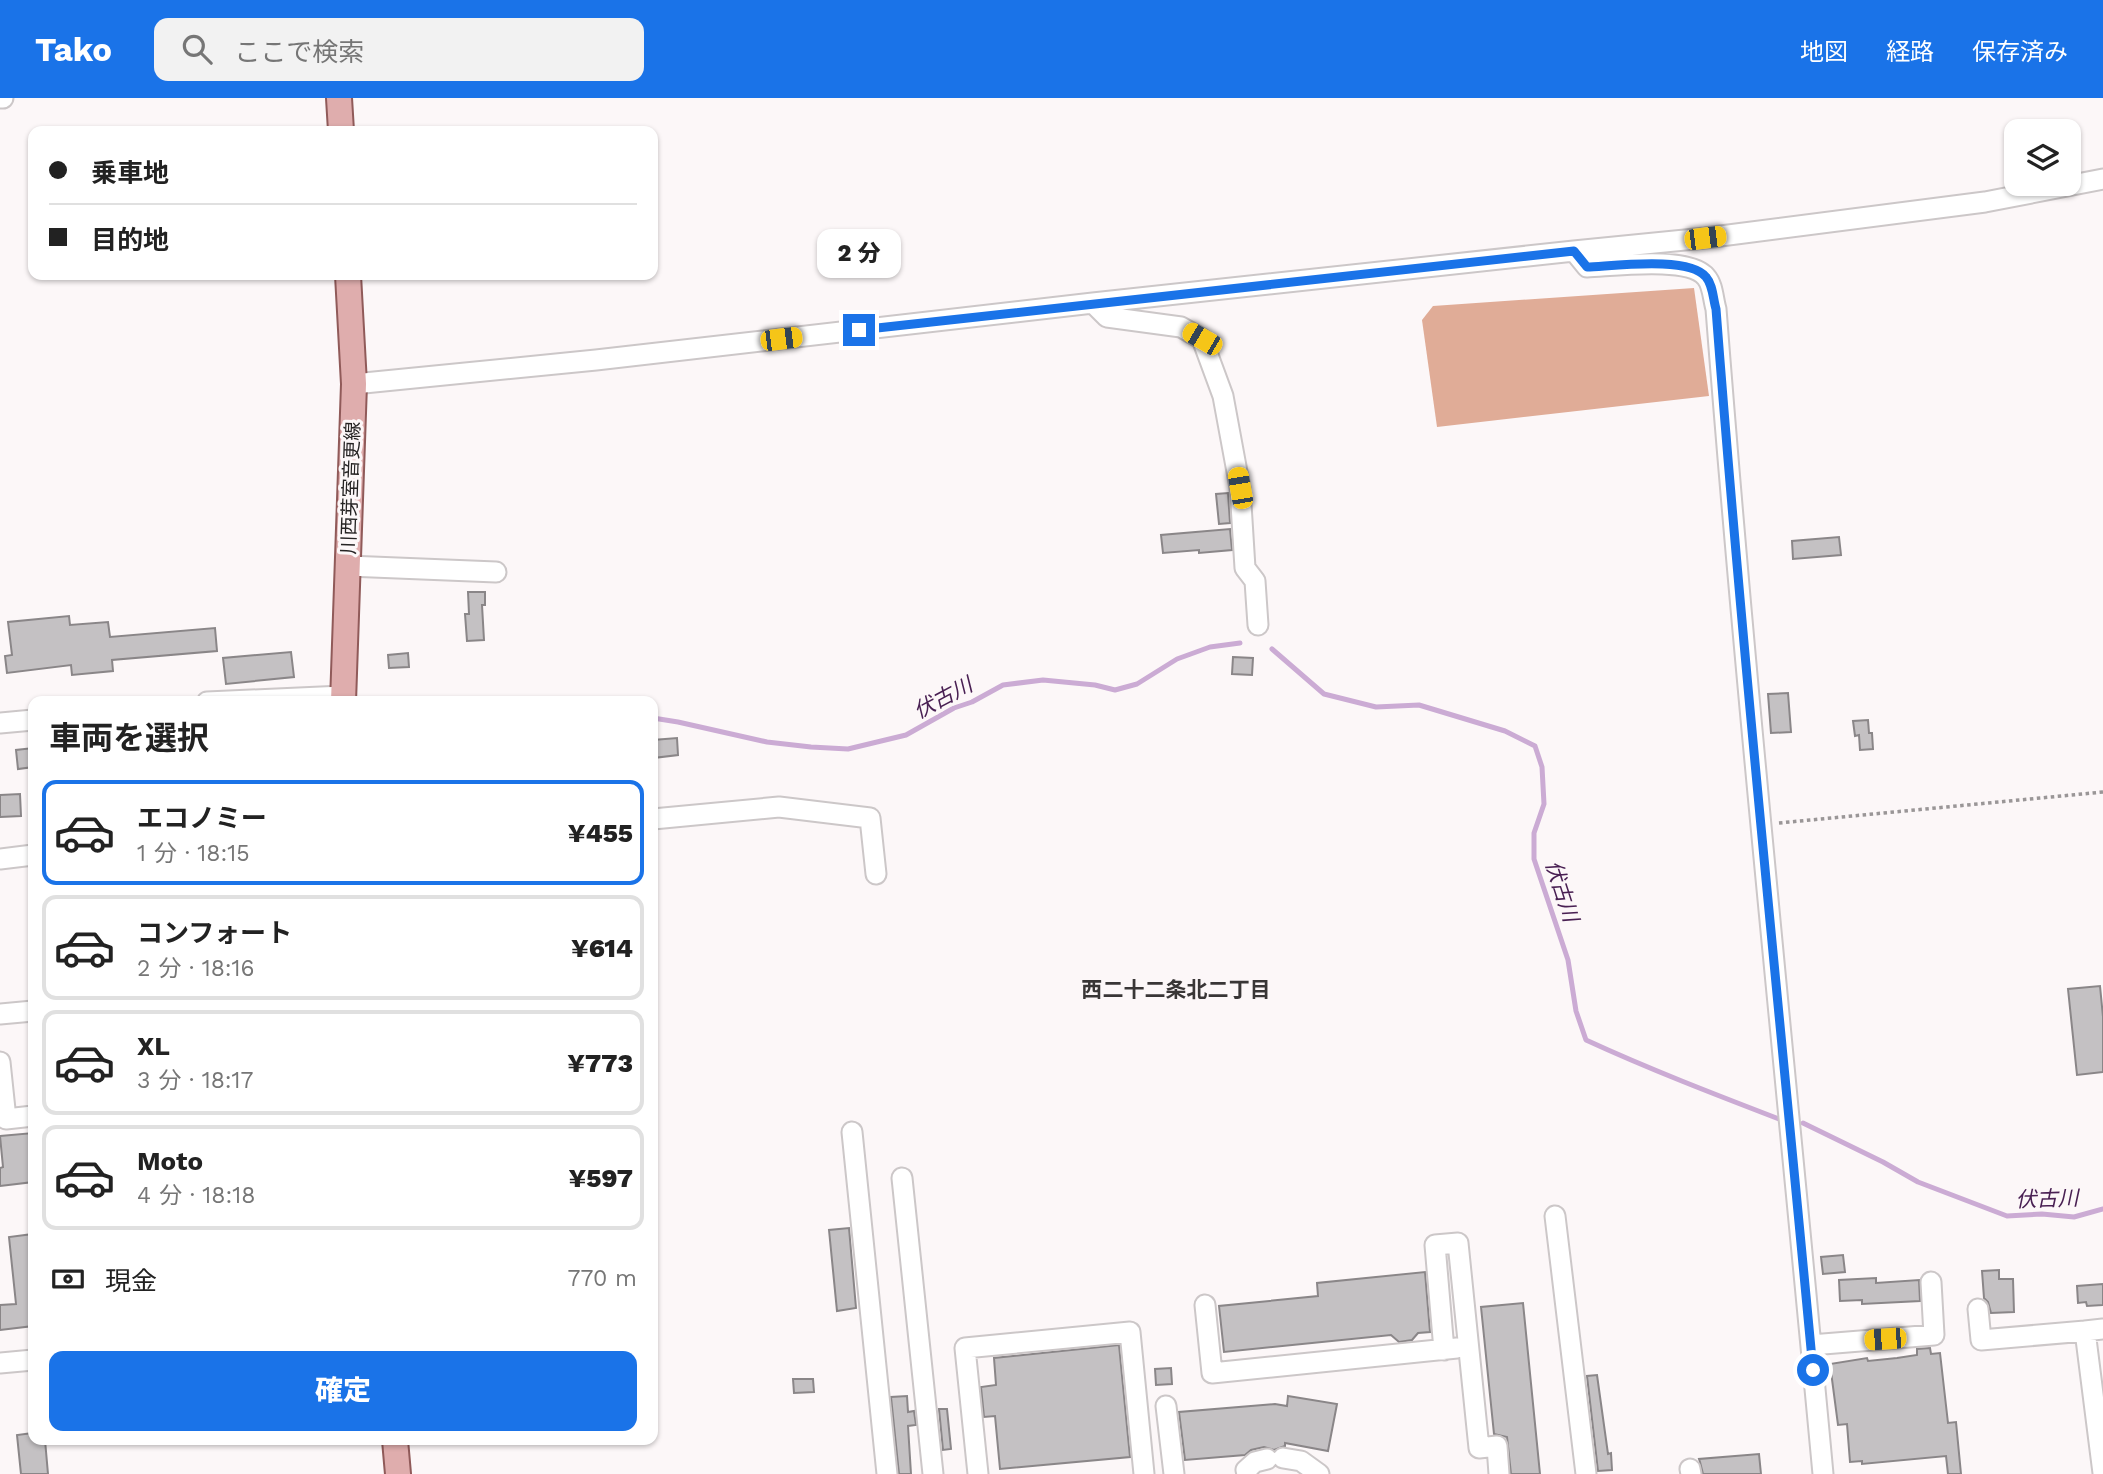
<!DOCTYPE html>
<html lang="ja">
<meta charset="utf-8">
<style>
body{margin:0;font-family:"Work Sans","Noto Sans JP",sans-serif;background:#f2f2f2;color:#222;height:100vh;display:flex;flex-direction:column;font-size:26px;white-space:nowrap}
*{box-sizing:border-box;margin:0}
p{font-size:23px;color:#767676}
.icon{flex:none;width:38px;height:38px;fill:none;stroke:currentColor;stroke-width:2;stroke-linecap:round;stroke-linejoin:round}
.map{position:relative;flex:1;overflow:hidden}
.side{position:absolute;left:28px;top:598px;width:630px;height:749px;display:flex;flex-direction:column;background:#fff;border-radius:14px;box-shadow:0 2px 5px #0004}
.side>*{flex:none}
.banner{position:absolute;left:28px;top:28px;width:630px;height:154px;border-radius:14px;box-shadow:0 2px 5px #0004;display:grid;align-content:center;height:154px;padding:0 21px;background:#fff}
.controls{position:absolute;left:2004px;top:21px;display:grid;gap:14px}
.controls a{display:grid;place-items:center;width:77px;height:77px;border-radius:14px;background:#fff;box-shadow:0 2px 5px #0004;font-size:35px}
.end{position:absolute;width:32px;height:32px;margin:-16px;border:9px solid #1a73e8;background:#fff;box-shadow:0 0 0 4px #fff}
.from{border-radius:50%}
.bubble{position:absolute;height:49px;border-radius:14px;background:#fff;box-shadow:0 2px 5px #0004;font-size:23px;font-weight:800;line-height:49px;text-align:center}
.car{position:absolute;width:21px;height:42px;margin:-21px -10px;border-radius:9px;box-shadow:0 0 5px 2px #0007;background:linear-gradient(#f5c518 24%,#345 0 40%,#f5c518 0 76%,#345 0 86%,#f5c518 0)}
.banner b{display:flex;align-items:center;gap:24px;height:66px;font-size:26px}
.banner b+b{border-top:2px solid #e0e0e0}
.banner i{width:18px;height:18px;background:#222}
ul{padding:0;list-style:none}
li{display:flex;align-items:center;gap:21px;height:105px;margin:0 14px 10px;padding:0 7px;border:4px solid #e0e0e0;border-radius:14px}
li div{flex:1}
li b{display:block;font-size:26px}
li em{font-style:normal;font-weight:800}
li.active{border-color:#1a73e8}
li>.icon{width:63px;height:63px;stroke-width:1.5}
h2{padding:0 21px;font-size:32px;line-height:84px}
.pay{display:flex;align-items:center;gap:18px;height:77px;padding:0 21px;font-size:26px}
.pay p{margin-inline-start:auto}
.primary-button{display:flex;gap:14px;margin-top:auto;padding:14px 21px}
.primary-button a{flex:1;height:80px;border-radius:14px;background:#1a73e8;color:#fff;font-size:28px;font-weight:800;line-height:80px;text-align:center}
header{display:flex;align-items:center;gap:42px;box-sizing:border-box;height:98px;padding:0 35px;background:#1a73e8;color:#fff}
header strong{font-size:33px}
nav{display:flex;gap:38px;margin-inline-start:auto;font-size:24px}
.search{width:490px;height:63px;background:#f2f2f2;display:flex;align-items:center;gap:18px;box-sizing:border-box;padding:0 24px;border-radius:14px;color:#767676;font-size:26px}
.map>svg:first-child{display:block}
.forest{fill:#e0ac97}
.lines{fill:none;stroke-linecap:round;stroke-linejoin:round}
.stream{stroke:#cbabd4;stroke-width:5}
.building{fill:#c4c1c3;stroke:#8a8688;stroke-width:2}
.minor-casing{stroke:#ccc7c8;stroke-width:23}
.major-casing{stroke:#905a59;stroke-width:28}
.path{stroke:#9a9697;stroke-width:3.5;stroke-dasharray:3.5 3.5;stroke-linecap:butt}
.minor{stroke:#fff;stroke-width:19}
.major{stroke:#dfadad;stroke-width:24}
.route{stroke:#1a73e8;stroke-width:9}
.labels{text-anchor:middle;stroke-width:6;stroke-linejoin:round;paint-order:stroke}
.street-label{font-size:19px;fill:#252323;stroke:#fcf7f8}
.water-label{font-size:21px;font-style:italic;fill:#492053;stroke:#fcf7f8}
.neighbourhood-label{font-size:21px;font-weight:bold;fill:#393636;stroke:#fcf7f8}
</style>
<header>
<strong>Tako</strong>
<div class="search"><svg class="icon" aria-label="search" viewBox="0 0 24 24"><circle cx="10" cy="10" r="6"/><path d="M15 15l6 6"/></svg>ここで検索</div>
<nav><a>地図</a><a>経路</a><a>保存済み</a></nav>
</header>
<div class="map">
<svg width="2103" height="1376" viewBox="0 0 2103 1376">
<rect width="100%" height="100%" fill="#fcf7f8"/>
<!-- forest -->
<path class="forest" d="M1694 190 1709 298 1437 329 1422 222 1433 208Z"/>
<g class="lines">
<!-- stream -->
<path class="stream" d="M1272 551 1324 596 1376 609 1419 607 1505 633 1535 648 1542 669 1544 706 1534 735V761L1568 862 1576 913 1586 942C1649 971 1714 996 1779 1021
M453 604 500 601 528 604
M653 620 678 624 767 644 811 649 848 651 906 637 954 610 972 604 1003 587 1043 582 1095 587 1115 592 1137 586 1177 561 1210 549 1240 545
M1803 1025 1883 1064 1918 1084 2007 1118 2042 1116 2074 1119 2103 1111"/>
</g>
<!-- building -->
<path class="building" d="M1228 395 1230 425 1219 426 1216 396Z
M1230 431 1232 452 1199 455V452L1163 455 1161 437Z
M1839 439 1841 457 1793 461 1792 443Z
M468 494H485V507H482L484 542 467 543 465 516H469Z
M69 518 70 527 108 524 110 539 215 530 217 553 112 562 113 573 72 577 71 567 7 575 5 558 12 557 8 524Z
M291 554 294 579 226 586 223 560Z
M408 555 409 569 389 570 388 557Z
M1233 559 1253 560 1252 577 1232 576Z
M1788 595 1791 634 1771 635 1768 596Z
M1868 622 1869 635H1872L1873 651 1860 652 1859 637 1855 638 1853 623Z
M677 640 678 657 653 660V642Z
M33 650V669L18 671 16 652Z
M20 696 21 718 0 719V697Z
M2100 888 2103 919V974L2077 977 2068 891Z
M33 1035V1084L0 1088V1070L3 1069 0 1038Z
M849 1130 856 1210 837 1213 829 1132Z
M33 1136V1228L0 1232V1207L16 1206 9 1139Z
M1843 1157 1845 1174 1823 1176 1821 1159Z
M1999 1172V1181H2013L2014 1214 1991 1215 1988 1204 1984 1200 1982 1173Z
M1425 1174 1430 1234 1418 1235 1412 1242 1399 1244 1391 1237 1224 1254 1219 1208 1318 1198 1317 1185Z
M1876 1180V1185L1919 1182 1920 1203 1862 1206V1202L1840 1203 1839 1182Z
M2103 1186V1207L2087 1208 2086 1204 2078 1205 2077 1188Z
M1523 1205 1540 1376H1511L1507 1339 1494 1336 1481 1209Z
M1119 1247 1130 1359 1000 1371 995 1318 984 1319 981 1289 996 1287 994 1260Z
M1930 1250 1931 1256 1940 1255 1948 1325 1956 1324 1961 1376H1948L1946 1358 1862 1366V1363L1850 1364 1847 1326 1838 1327 1830 1266 1867 1260 1868 1263 1897 1260 1917 1257V1251Z
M1171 1270 1172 1286 1156 1287 1155 1271Z
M1597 1277 1608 1356 1611 1355 1612 1372 1598 1373 1587 1278Z
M793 1281H813L814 1294 794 1295Z
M907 1298 908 1314 914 1313 916 1327 908 1328 911 1376H899L891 1299Z
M1288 1298 1337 1306 1328 1353 1285 1345V1348L1274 1352 1264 1349 1251 1352 1245 1357 1185 1362 1179 1314 1275 1306 1287 1308Z
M939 1311H947L951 1351 943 1352Z
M33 1335V1342H45L48 1376H21L17 1337Z
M1759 1356 1761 1376H1703L1700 1364 1699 1361Z"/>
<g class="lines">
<!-- minor casing -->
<g class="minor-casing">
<path id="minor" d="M0 0H3
M1574 153 1587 169C1614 168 1689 158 1706 179 1713 187 1713 201 1716 211 1746 600 1787 988 1823 1376
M1093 205 1107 219 1181 229 1202 241 1223 298 1240 390 1245 470 1255 483 1258 527
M354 286 596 262 1093 205 1574 153 1705 140 1985 104 2103 81
M348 468 496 474
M207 604 343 598
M0 625 33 622
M653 721 779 709 870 720 876 776
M0 761 33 757
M0 916 33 913
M0 964 6 1021 33 1018
M852 1034 887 1376
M902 1080 933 1376
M1555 1118 1586 1376
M1205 1207 1212 1275 1457 1250
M1978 1211 1981 1242 2085 1233 2103 1375
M2085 1233 2103 1231
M1811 1247 1934 1237 1931 1184
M1444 1252 1435 1147 1458 1145 1479 1350 1497 1348 1499 1376
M0 1265 33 1262
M1166 1308 1174 1376
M1283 1360 1301 1363 1319 1376
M1690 1371 1691 1376
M978 1376 965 1250 1130 1234 1144 1376
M1247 1376 1246 1372 1255 1364 1267 1361"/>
</g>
<!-- major casing -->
<g class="major-casing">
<path id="major" d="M339 0 341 33
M343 604 354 286 348 177
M395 1342 398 1376"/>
</g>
<!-- path -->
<path class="path" d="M1779 725 2103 694"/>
<!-- minor -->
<use href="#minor" class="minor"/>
<!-- major -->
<use href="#major" class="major"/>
</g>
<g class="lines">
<!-- route -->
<path class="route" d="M859 232 1574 153 1587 169C1614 168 1689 158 1706 179 1713 187 1713 201 1716 211 1743 565 1780 919 1813 1272"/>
</g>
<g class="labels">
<!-- street labels -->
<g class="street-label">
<text transform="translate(350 390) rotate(-88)" y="7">川西芽室音更線</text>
</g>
<!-- water labels -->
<g class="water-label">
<text transform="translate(943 600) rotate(-28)" y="7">伏古川</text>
<text transform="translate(1562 793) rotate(72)" y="7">伏古川</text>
<text transform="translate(2047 1101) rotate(-2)" y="7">伏古川</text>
</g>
<!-- neighbourhood labels -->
<g class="neighbourhood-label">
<text x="1176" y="899">西二十二条北二丁目</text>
</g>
</g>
</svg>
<div class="controls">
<a><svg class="icon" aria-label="layers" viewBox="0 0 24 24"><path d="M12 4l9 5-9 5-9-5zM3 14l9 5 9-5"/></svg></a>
</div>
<i class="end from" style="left:1813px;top:1272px"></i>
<i class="end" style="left:859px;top:232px"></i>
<div class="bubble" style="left:817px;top:131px;width:84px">2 分</div>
<i class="car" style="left:1705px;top:140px;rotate:83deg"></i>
<i class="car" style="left:781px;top:241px;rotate:83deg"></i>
<i class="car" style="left:1202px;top:241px;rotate:300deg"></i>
<i class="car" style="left:1240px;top:390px;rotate:350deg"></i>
<i class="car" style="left:1885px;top:1241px;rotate:266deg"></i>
<div class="banner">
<b><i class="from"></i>乗車地</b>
<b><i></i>目的地</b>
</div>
<section class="side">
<h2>車両を選択</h2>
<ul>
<li class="active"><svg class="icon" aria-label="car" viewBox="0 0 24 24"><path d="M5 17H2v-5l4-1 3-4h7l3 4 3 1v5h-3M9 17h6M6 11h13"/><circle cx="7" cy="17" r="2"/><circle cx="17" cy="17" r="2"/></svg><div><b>エコノミー</b><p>1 分 · 18:15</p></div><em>¥455</em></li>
<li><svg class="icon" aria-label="car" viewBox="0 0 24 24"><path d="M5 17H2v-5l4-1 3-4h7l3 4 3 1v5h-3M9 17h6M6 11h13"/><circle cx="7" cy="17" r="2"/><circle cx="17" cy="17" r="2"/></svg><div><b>コンフォート</b><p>2 分 · 18:16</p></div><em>¥614</em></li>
<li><svg class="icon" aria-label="car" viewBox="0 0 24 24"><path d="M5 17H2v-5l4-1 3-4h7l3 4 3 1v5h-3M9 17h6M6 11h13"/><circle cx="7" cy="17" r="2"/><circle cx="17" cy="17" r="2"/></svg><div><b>XL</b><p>3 分 · 18:17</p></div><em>¥773</em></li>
<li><svg class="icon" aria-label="car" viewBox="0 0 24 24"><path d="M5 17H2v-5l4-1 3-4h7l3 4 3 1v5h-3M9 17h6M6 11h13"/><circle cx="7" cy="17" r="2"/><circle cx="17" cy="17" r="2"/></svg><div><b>Moto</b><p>4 分 · 18:18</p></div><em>¥597</em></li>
</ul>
<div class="pay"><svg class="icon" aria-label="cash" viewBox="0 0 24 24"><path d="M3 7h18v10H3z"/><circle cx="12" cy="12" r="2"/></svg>現金<p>770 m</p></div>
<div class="primary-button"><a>確定</a></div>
</section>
</div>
